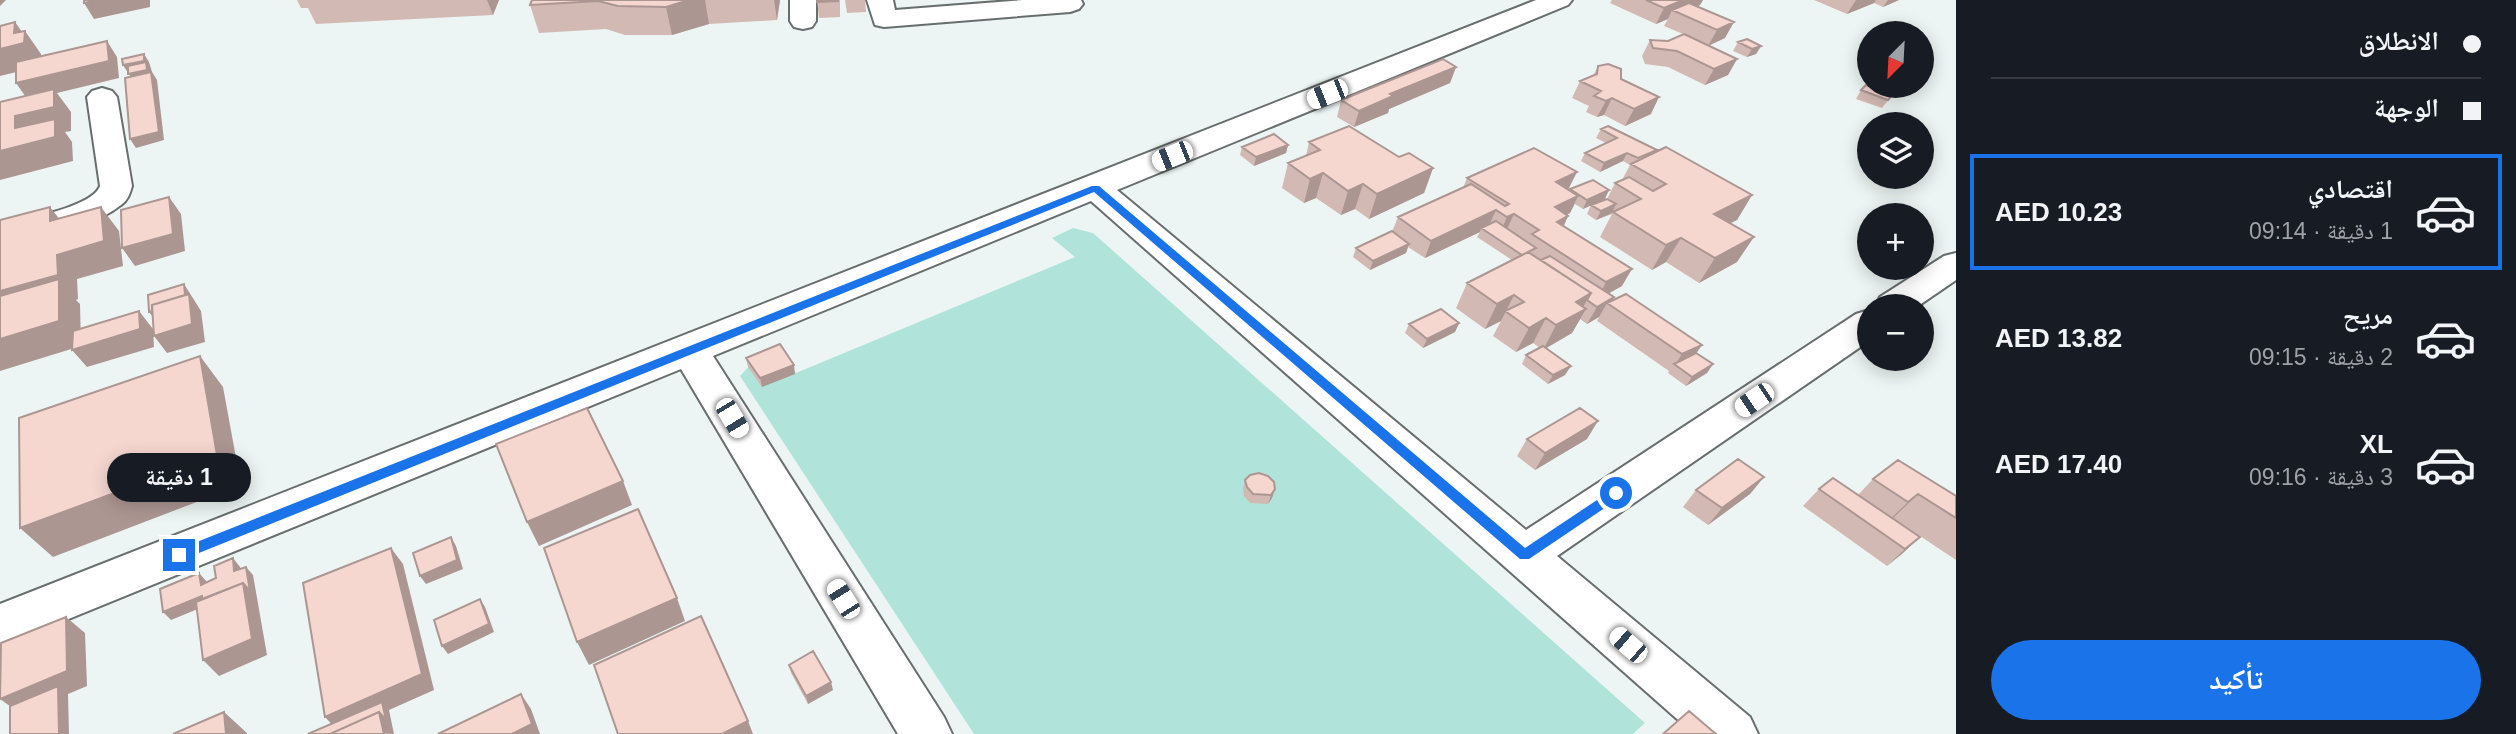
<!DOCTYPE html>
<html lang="ar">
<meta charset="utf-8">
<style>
body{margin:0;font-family:Helvetica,"Noto Naskh Arabic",sans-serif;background:#242831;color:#f1f3f6;direction:rtl;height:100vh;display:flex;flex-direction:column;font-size:26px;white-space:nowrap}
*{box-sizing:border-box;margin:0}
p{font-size:23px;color:#9ea1a6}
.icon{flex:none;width:38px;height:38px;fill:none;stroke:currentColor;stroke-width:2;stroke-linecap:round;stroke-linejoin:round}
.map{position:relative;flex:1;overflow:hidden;direction:ltr}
.side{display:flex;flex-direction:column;background:#171b24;width:560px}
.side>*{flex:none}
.hud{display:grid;align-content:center;height:154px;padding:0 35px;background:#171b24}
.needle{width:46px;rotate:204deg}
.tools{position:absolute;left:1857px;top:21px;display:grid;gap:14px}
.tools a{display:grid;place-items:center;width:77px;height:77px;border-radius:50%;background:#171b24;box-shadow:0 4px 18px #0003;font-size:35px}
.end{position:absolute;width:32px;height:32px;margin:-16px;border:9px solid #1a73e8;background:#fff;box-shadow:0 0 0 4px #fff}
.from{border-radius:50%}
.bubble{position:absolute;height:49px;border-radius:24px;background:#171b24;box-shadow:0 4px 18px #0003;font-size:23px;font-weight:700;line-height:49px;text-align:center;direction:rtl}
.car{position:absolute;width:21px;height:42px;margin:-21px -10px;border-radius:9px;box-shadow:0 0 5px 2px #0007;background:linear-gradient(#fff 24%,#345 0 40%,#fff 0 76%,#345 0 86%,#fff 0)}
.hud b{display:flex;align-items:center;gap:24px;height:66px;font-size:26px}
.hud b+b{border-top:2px solid #363941}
.hud i{width:18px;height:18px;background:#f1f3f6}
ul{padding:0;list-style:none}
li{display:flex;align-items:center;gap:21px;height:116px;margin:0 14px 10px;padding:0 21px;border:4px solid transparent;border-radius:0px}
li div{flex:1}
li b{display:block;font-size:26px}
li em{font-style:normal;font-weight:700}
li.current{border-color:#1a73e8}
li>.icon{width:63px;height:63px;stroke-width:1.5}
.button{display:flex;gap:14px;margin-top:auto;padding:14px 35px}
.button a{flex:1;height:80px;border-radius:42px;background:#1a73e8;color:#fff;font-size:28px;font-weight:700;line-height:80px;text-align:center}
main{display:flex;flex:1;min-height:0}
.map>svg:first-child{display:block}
.green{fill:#b0e4db}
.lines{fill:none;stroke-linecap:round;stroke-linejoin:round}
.minor-casing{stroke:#676e6d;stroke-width:4}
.minor{fill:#fff;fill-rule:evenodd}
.wall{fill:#d3b9b3}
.shaded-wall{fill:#ac9692}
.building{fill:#f5d7d0;stroke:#ac9692;stroke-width:2}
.route{fill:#1a73e8}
</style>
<main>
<section class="side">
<div class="hud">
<b><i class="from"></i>الانطلاق</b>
<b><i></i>الوجهة</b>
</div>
<ul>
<li class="current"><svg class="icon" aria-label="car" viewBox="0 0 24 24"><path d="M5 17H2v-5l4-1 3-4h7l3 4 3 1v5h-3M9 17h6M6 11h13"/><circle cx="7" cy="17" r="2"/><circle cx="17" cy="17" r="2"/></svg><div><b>اقتصادي</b><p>1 دقيقة · 09:14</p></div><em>AED 10.23</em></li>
<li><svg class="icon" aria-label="car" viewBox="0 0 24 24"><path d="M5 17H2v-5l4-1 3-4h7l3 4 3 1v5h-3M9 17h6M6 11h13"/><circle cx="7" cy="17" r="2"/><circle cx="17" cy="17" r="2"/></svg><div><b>مريح</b><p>2 دقيقة · 09:15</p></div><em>AED 13.82</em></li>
<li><svg class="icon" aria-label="car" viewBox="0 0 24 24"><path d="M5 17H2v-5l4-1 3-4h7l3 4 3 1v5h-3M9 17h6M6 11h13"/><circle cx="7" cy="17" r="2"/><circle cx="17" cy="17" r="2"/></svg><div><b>XL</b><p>3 دقيقة · 09:16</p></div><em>AED 17.40</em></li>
</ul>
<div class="button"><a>تأكيد</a></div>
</section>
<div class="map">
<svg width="1956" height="734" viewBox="0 0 1956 734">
<rect width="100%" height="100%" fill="#ecf5f3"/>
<!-- green -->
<path class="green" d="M1073 228 1093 233 1645 723 1633 734H974L740 376 754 361 782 352 796 373 1075 257 1052 238Z"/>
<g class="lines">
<!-- minor casing -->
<g class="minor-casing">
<path id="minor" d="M790 0H816V21L812 27 803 29 794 27 790 21Z
M867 0H893L895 10 1023 0H1081L1083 4 1079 9 1070 12 884 27 875 25Z
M1536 0H1572L1568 5 1117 190 1526 530 1856 314 1869 310V341L1557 556 1750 717 1758 734H1694L1091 201 713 356 944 717 952 734H898L681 369 0 647V604Z
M102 88 112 91 117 97 132 186C130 193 128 200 121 205 91 229 37 237 0 247V225C22 219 92 208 100 186L87 97 92 91Z
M1956 253V280L1918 306H1875L1880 297 1944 256Z"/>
</g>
<!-- minor -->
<use href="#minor" class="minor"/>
</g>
<!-- wall -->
<path class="wall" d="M297 0H499L493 15 316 24 308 8H301Z
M532 0H780L777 20 709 24 672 35H625L606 29 539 33 530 5Z
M817 0H840V17L819 18Z
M845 0H865L866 12 847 13Z
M1612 0H1703L1700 5 1698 6 1725 38 1709 45 1737 59 1728 75 1705 85 1668 67 1645 64 1642 56 1650 40 1668 41 1683 34 1664 26 1668 19 1656 24 1610 3Z
M1814 0H1899L1883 7 1874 3 1847 14Z
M1738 42 1761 46 1756 54 1747 57 1733 51Z
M1598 66 1621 79 1651 114 1625 126 1604 115 1597 117 1586 112 1589 106 1572 98 1580 81 1593 76Z
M1456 67 1450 83 1389 109 1388 113 1354 127 1337 117 1341 100Z
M1861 90 1893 94 1882 108 1856 99Z
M1601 129 1657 150 1656 152 1752 195 1737 220 1729 223 1737 262 1699 283 1666 262 1652 270 1600 237 1612 214 1596 220 1587 214 1591 205 1607 199 1615 183 1622 180 1630 165 1623 161 1600 172 1581 161 1585 153 1606 143 1596 138Z
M1309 142 1399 157 1433 168 1424 193 1369 219 1355 209 1341 215 1316 198 1304 203 1282 188 1288 163 1306 156Z
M1288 145 1286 153 1254 166 1240 155 1242 147Z
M1467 178 1568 190 1570 191V189L1605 199 1583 209 1575 204 1570 213 1567 215 1568 216 1564 226 1622 286 1608 293 1612 301 1702 345 1696 353 1713 364 1707 373 1686 386 1668 373 1669 371 1597 321 1599 317 1587 324 1580 319 1572 333 1546 348 1565 375 1548 384 1522 364 1526 355 1540 348 1533 343 1516 352 1493 336 1501 321 1485 329 1456 308 1467 283 1512 260 1477 237 1480 232 1425 258 1408 247 1406 253 1370 270 1353 257 1356 248 1392 232 1398 217 1463 188Z
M1459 323 1455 332 1423 348 1405 333 1409 324Z
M746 358 795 374 762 387 748 367Z
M1527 439H1587L1535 470 1517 456Z
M1764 477 1750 494 1708 525 1683 507 1696 490Z
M1873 479 1956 496V560L1893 518 1920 537 1887 566 1803 506 1819 489 1858 495Z
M1245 480 1275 489 1272 498 1268 504 1250 503 1244 496 1243 489Z
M789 665 833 690 808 704 791 673Z"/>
<!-- shaded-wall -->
<path class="shaded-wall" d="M0 0H6L0 6Z
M100 0H150V7L94 19 84 3Z
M487 0H499L493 15Z
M689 0H705L709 24 672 35 666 7Z
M774 0H780L777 20Z
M1683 0H1703L1700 5 1680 14 1672 10 1668 19 1656 24 1664 8Z
M1856 0H1876L1874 3 1847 14Z
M1888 0H1899L1883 7Z
M15 22 25 36V31L41 54V66L0 76V49L14 33Z
M1734 22 1725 38 1708 46 1717 30Z
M107 41 117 57 119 78 57 93 71 112V131L65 132 72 142 73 161 0 180V151L15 128V116L28 100 16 83Z
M1761 46 1756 54 1747 57 1752 49Z
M144 54 149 62 152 72 157 80 164 140 136 148 130 139 134 82 123 65Z
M1737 59 1728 75 1705 85 1714 69Z
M1456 67 1450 83 1389 109 1388 113 1354 127 1359 111 1390 94Z
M1659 97 1651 114 1625 126 1634 109Z
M1612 98 1604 115 1597 117 1606 101Z
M1288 145 1286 153 1254 166 1256 157Z
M1627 153 1623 161 1600 172 1604 163Z
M1433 168 1424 193 1369 219 1377 194Z
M1577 172 1568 190 1556 182Z
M1323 173 1316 198 1304 203 1310 179Z
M1363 184 1355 209 1341 215 1348 191Z
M1609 190 1605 199 1583 209 1587 200Z
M1752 195 1737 220 1699 239 1714 214Z
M1578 196 1570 213 1547 225 1555 207Z
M169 197 181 214 185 251 135 266 122 248Z
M1616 204 1612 213 1596 220 1601 211Z
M50 207 69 231 50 221Z
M101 207 119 231 123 266 77 279 78 299 76 300 80 304 81 346 0 371V291Z
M1496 210 1488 228H1481L1480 232 1425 258 1431 241Z
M1514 214 1506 231 1499 235 1507 217Z
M1568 216 1560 233 1557 222Z
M1754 237 1737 262 1699 283 1715 258Z
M1681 238 1666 262 1652 270 1666 245Z
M1409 244 1406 253 1370 270 1373 261Z
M1632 269 1622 286 1597 300 1606 282Z
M184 284 201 311 205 342 167 353 154 336 156 321 149 312Z
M1591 293 1581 311 1586 309 1572 333 1543 350 1556 325 1576 302Z
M1514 295 1501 321 1485 329 1497 304Z
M1614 297 1610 305 1607 303 1599 317 1587 324 1597 307Z
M139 311 153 329 154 347 87 367 72 350Z
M1546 318 1533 343 1516 352 1529 328Z
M1459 323 1455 332 1423 348 1427 339Z
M1702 345 1690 362 1675 365 1682 354Z
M200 356 223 387 241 485 53 557 20 528Z
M1713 364 1707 373 1686 386 1692 377Z
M794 365 795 374 762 387 760 378Z
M1571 366 1565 375 1548 384 1553 375Z
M1598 421 1587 439 1535 470 1545 453Z
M1764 477 1750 494 1708 525 1722 508Z
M623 481 632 505 539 546 527 522Z
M1275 489 1272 498 1268 504 1271 495Z
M1918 494 1893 518 1883 526 1908 502Z
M451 537 456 546 463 569 426 584 420 576Z
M1920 537 1902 554 1887 566 1905 549Z
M391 548 403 564 434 690 389 710 394 734 339 732 325 717Z
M233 558 240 567 242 580 234 571Z
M246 567 253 575 267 655 219 676 203 660 243 583Z
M199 573 207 582 201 585Z
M202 596 210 604 171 620 163 612Z
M677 598 685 621 589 665 577 642Z
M480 599 485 607 494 632 448 654 442 646Z
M66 617 85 633 87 686 68 694 69 734H59L21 714 0 699Z
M831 682 833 690 808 704 806 696Z
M521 694 531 709 540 734H512Z
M224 712 247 733V734H226Z
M748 721 753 734H722Z"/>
<!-- building -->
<path class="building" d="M84 0H100L84 3Z
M532 0H689L666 7 618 6 598 1 530 5Z
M817 0H838V1L817 2Z
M1646 0H1683L1664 8Z
M1689 3 1734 22 1717 30 1672 10Z
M15 22 14 33 25 31 24 43 0 49V26Z
M1684 34 1737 59 1714 69 1677 51 1653 48 1650 40 1668 41Z
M1747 39 1761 46 1752 49 1738 42Z
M107 41 109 61 16 83V62Z
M144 54V61L123 65 122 59Z
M1443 59 1456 67 1390 94 1393 96 1359 111 1341 100Z
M146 62 147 70 128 74V66Z
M1608 64 1621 69V79L1659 97 1634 109 1612 98 1606 101 1594 96 1601 91 1580 81 1597 74 1598 66Z
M151 72 159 132 130 139 125 78Z
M1866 85 1893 94 1888 100 1861 90Z
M54 89V107L15 116V128L55 119V137L0 151V102Z
M1349 126 1399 157 1409 153 1433 168 1377 194 1363 184 1348 191 1323 173 1310 179 1288 163 1320 150 1309 142Z
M1608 126 1657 150 1638 158 1627 153 1604 163 1585 153 1617 138 1601 129Z
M1274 134 1288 145 1256 157 1242 147Z
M1666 147 1752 195 1714 214 1754 237 1715 258 1681 238 1666 245 1613 212 1641 199 1615 183 1629 177 1653 191 1666 184 1631 164Z
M1534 148 1577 172 1556 182 1578 196 1555 207 1568 216 1557 222 1632 269 1606 282 1532 234 1539 230 1514 214 1507 217 1496 210 1431 241 1398 217 1471 184 1505 206 1509 204 1467 178Z
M1593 180 1609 190 1587 200 1570 189Z
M169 197 173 234 122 248 121 210Z
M1607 199 1616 204 1601 211 1591 205Z
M50 207V221L101 207 104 241 57 255 58 275 0 291V220Z
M1496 221 1536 248 1522 255 1481 228Z
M1392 231 1409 244 1373 261 1356 248Z
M1528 252 1591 293 1576 302 1586 309 1556 325 1546 318 1529 328 1505 311 1524 302 1514 295 1497 304 1467 283Z
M1550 256 1614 297 1597 307 1587 300 1591 293 1541 260Z
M59 279V321L0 339V296Z
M184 284 185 295 152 305V311L149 312 148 295Z
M189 294 192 324 154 336 152 305Z
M1626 294 1702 345 1682 354 1607 303Z
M1441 309 1459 323 1427 339 1409 324Z
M139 311 140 329 72 350 73 331Z
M780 344 794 365 760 378 746 358Z
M1543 346 1571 366 1553 375 1526 355Z
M1696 353 1713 364 1692 377 1674 364Z
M200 356 217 455 20 528 19 418Z
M587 408 623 481 527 522 496 444Z
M1580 408 1598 421 1545 453 1527 439Z
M1738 459 1764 477 1722 508 1696 490Z
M1898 460 1956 496V518L1918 494 1908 502 1873 479Z
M1259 473 1268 476 1274 482 1275 489 1271 495 1253 494 1247 487 1245 480 1250 475Z
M1833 478 1920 537 1905 549 1819 489Z
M638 509 677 598 577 642 544 548Z
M451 537 457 560 420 576 413 553Z
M391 548 422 674 325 717 303 583Z
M233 558 234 571 246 567 250 591 243 583 202 599V596L163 612 160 589 199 573 201 585 216 578 214 566Z
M243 583 252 639 203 660 196 602Z
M480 599 489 624 442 646 434 620Z
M701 616 748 721 722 734H618L594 665Z
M66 617 67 671 0 699 1 643Z
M813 651 831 682 806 696 789 665Z
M58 686 59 734H10V706Z
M521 694 532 724 512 734H438Z
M382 702 386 720 379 712 330 734H308Z
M1689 711 1716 734H1663Z
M224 712 226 734H173Z
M379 712 384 734H330Z"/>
<!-- route -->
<path class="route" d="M1092 186H1099L1525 548 1612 490H1621V497L1529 559H1520L1094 192 184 559 179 560 172 555 174 551Z"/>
</svg>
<div class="tools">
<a><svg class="needle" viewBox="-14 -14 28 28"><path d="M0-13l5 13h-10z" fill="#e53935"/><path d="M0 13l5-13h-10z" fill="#9ea1a6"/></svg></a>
<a><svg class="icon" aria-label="layers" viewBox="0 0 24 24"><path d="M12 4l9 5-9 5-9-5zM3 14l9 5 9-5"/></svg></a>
<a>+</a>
<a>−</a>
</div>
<i class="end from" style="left:1616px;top:493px"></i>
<i class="end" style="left:179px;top:555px"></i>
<div class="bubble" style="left:107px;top:453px;width:144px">1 دقيقة</div>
<i class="car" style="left:1327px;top:94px;rotate:248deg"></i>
<i class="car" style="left:1172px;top:156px;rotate:248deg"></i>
<i class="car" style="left:1754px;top:400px;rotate:236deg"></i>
<i class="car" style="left:732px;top:418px;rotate:149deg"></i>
<i class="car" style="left:843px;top:599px;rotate:328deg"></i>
<i class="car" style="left:1628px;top:645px;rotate:311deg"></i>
</div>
</main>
